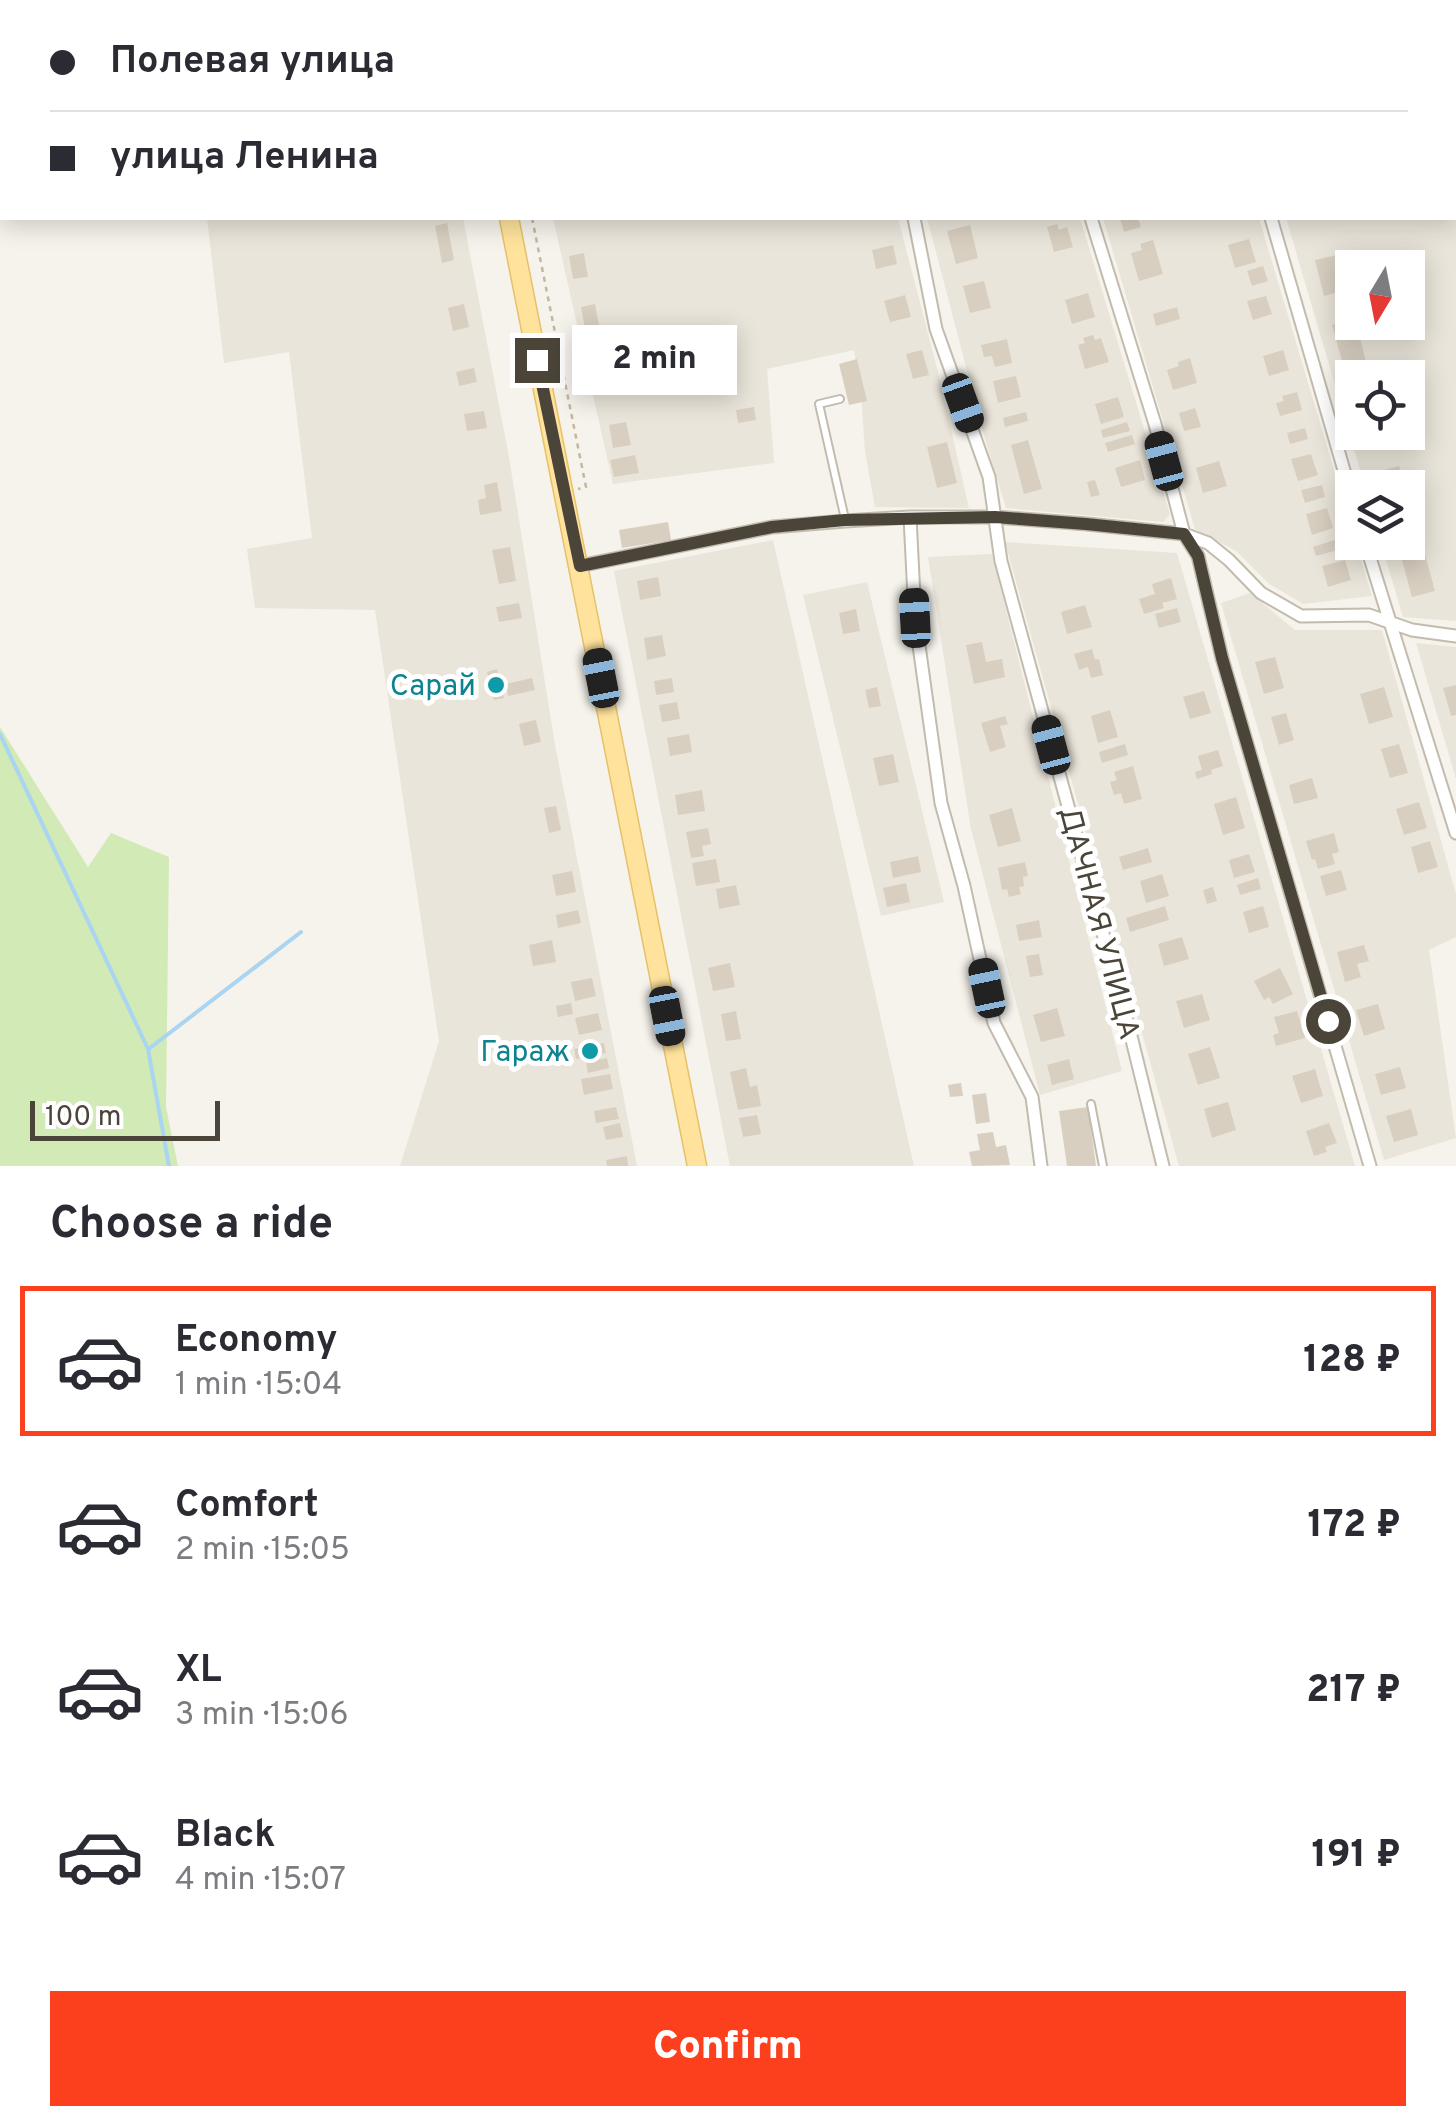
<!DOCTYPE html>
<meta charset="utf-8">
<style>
body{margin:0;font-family:Overpass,sans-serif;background:#f2f2f3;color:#2b2b33;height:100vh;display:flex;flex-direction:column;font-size:38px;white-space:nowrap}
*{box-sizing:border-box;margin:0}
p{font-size:32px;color:#7c7c81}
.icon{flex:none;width:55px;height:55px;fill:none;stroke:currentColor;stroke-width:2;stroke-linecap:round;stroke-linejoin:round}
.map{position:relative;height:1166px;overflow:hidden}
.panel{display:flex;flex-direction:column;background:#fff;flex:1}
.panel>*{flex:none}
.guide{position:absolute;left:0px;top:0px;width:1458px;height:220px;box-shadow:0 5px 25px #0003;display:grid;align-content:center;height:220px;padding:0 50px;background:#fff}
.needle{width:65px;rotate:190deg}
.tools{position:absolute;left:1335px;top:250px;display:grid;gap:20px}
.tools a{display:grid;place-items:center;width:90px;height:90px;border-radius:0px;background:#fff;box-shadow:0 5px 25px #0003;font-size:50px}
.scale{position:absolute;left:30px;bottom:25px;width:190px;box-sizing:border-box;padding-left:10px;border:5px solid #4b4439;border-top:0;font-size:28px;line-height:35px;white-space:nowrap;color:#4b4439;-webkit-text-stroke:8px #fff;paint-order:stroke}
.end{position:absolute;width:45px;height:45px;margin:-22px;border:12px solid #4b4439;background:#fff;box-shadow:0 0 0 5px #fff}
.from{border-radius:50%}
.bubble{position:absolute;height:70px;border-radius:0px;background:#fff;box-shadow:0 5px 25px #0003;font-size:32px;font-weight:800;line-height:70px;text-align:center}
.car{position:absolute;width:30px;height:60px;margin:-30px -15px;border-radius:12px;box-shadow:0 0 8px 2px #0007;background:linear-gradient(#222 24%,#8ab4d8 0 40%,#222 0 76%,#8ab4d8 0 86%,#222 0)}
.guide b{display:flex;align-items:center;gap:35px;height:95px;font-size:38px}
.guide b+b{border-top:2px solid #e1e1e2}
.guide i{width:25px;height:25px;background:#2b2b33}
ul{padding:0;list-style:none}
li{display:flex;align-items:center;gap:30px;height:150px;margin:0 20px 15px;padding:0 30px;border:5px solid transparent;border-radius:0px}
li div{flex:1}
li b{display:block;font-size:38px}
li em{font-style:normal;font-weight:800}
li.on{border-color:#fc3f1d}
li>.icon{width:90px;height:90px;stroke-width:1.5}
h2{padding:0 50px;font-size:45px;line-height:120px}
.cta{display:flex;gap:20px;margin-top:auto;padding:20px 50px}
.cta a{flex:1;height:115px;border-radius:0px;background:#fc3f1d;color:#fff;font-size:40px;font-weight:800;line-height:115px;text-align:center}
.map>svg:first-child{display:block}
.residential{fill:#eae5da;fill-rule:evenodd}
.green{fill:#d2eab5}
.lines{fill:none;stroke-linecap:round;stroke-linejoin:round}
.stream{stroke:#a9d4f2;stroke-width:4}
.building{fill:#d8cfc1}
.service-casing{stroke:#c2bbae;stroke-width:10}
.minor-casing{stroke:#c2bbae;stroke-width:15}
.primary-casing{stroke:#e6c16a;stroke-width:21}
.path{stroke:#c4b79f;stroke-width:2.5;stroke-dasharray:5 5;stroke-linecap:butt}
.service{stroke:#fff;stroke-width:6}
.minor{stroke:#fff;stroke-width:11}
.primary{stroke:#ffe39c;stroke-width:18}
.route{stroke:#4b4439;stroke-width:12}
.culture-dot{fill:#0f9aa8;stroke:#fff;stroke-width:4}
.labels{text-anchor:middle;stroke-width:10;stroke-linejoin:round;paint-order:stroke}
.culture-label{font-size:30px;fill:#0d838f;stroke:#fff;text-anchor:end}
.street-label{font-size:30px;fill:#4b4439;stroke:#fff}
</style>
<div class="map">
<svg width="1456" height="1166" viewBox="0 0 1456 1166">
<rect width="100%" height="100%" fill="#f6f3ec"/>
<!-- residential -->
<path class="residential" d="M181 0H421L422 2H181Z
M504 0H844V2H505Z
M1039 0H1193L1194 2H1039Z
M1222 0H1424V2H1222Z
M1455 86 1456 89V621L1403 617 1381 543 1408 542V488L1365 487 1286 218H1455ZM1352 268H1408V322H1352ZM1352 378H1408V432H1352Z
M207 218H463L509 457 555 745 637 1166H400L439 1041 375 610 255 608 247 549 312 538 289 352 224 363Z
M553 218H898L939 376 969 508 875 507 865 452 861 395 854 350 767 369 774 463 613 484Z
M927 218H1080L1170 514 1163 522 1006 508 985 439Z
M1103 218H1259L1352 530V542L1356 543 1372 596 1303 604 1268 583 1236 551 1195 529Z
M773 540 914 1166H730L614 571Z
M1005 542 1177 553 1355 1166H1179Z
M992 554 1122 1071 1040 1095 971 829 928 557Z
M867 582 944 902 881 916 803 595Z
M1250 593 1295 630H1382L1456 894V937L1429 950 1456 1138 1384 1160 1221 603Z
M1416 643 1456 647V779Z"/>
<!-- green -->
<path class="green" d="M0 727 88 867 111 833 169 857 166 1107 178 1166H0Z"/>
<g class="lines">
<!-- stream -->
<path class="stream" d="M0 734 148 1049 169 1166
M150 1048 301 932"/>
</g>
<!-- building -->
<path class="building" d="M1120 218H1138L1141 227 1124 232Z
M447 223 454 260 442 263 435 226Z
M1057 224 1059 230 1067 227 1073 247 1054 252 1047 227Z
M970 225 978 258 956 264 947 231Z
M1249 239 1256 262 1235 268 1228 245Z
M1153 240 1163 274 1139 281 1131 253 1142 250 1140 244Z
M893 245 897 264 876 269 872 250Z
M584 253 588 277 573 279 569 256Z
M1337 255 1346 290 1324 296 1315 260Z
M1263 266 1268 281 1252 286 1247 271Z
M984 281 991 308 970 313 963 286Z
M1088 293 1095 317 1072 324 1065 300Z
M905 295 911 317 890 322 884 301Z
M1266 296 1272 314 1253 320 1247 301Z
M464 304 469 327 453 331 448 308Z
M595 304 602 342 588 345 581 307Z
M1177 307 1180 319 1156 326 1153 314Z
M1352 319V322H1356L1366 362 1344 368 1332 325Z
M1093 335 1095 340 1101 338 1109 362 1085 369 1078 345 1085 343 1083 338Z
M1007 339 1012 363 995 367 992 356 984 357 981 345Z
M922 350 929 375 913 379 906 354Z
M1283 350 1289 370 1269 376 1263 356Z
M1190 358 1197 383 1173 390 1167 370 1179 366 1178 362Z
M857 359 867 401 849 405 839 364Z
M474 368 477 382 459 386 456 372Z
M606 375 610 393 598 395 594 377Z
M1016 376 1021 397 998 403 993 381Z
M1297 392 1302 410 1280 416 1276 403 1284 401 1282 396Z
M1118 397 1124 417 1101 424 1095 404Z
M754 407 756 420 738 423 736 410Z
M1195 408 1201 427 1184 431 1179 413Z
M484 411 487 428 467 431 464 414Z
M1026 412 1028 421 1005 427 1003 418Z
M626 422 631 445 613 448 609 425Z
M1127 422 1130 431 1103 438 1101 430Z
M1305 428 1308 439 1290 444 1287 433Z
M1365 432H1392V434L1367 440Z
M1132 435 1135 444 1108 452 1105 443Z
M1028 440 1042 489 1024 494 1011 445Z
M947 442 957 483 937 488 927 447Z
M1311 454 1318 475 1298 481 1291 459Z
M635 455 639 473 614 477 610 460Z
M1140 460 1145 480 1121 487 1115 468Z
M1219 461 1227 486 1203 493 1196 468Z
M1399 466 1405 488H1381L1377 472Z
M1095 480 1100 495 1091 497 1087 482Z
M497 482 502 511 480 515 478 500 486 498 484 485Z
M1322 485 1325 497 1305 503 1301 490Z
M1327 508 1333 528 1312 535 1306 514Z
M668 522 671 540 622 548 619 530Z
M1420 536 1435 591 1412 597 1397 542H1408V540Z
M1338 539 1341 549 1316 556 1313 547Z
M510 547 516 581 499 584 492 550Z
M1345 560 1351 580 1328 587 1322 566Z
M658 577 661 596 640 600 637 581Z
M1171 578 1177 599 1162 603 1164 608 1144 614 1139 599 1155 594 1152 584Z
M519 603 522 618 499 622 496 607Z
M1085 605 1092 627 1067 634 1061 612Z
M1177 608 1181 622 1159 628 1155 614Z
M856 609 860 631 843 634 839 613Z
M662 635 666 656 647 660 644 638Z
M982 642 986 662 1002 659 1005 677 974 684 966 645Z
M1092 649 1095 660 1099 659 1103 675 1091 678 1088 667 1079 670 1074 654Z
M1275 657 1284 688 1264 694 1255 662Z
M497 669 504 698 494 700 487 672Z
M532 678 535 690 508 696 506 684Z
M672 678 674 692 656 695 654 681Z
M1456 685V715L1451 716 1443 688Z
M877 687 881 706 869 708 865 690Z
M1384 687 1393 717 1369 724 1360 694Z
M1204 691 1211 713 1190 719 1183 697Z
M677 702 680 719 662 722 659 705Z
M1110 710 1118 737 1098 743 1091 716Z
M1286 713 1294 740 1279 745 1271 717Z
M1005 716 1008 724 1000 726 1006 747 990 752 981 723Z
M536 720 541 742 524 746 519 724Z
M689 734 692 752 670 756 667 738Z
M1125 744 1128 755 1102 763 1099 752Z
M1399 744 1408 773 1390 778 1381 749Z
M1218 750 1223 766 1211 770 1212 774 1197 779 1195 772 1202 770 1198 756Z
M893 754 899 782 879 786 873 758Z
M1133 766 1142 799 1124 804 1121 793 1114 795 1110 782 1117 780 1114 772Z
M1312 778 1318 798 1294 804 1289 785Z
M702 790 705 811 678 815 675 795Z
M1236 797 1245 828 1223 835 1214 804Z
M1419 802 1427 828 1404 835 1396 809Z
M556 806 561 830 549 833 544 808Z
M1012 808 1021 841 998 847 989 815Z
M708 828 711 844 702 846 704 856 691 858 686 832Z
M1334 833 1339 852 1332 854 1335 864 1318 869 1315 859 1312 860 1306 841Z
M1430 841 1438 867 1418 873 1411 847Z
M1148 848 1152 862 1123 870 1119 857Z
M1249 854 1255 872 1234 878 1229 860Z
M918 856 921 872 893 878 890 862Z
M716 859 720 882 696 886 692 863Z
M1025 862 1028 876 1023 877 1024 886 1019 887 1021 894 1009 897 1007 889 1002 890 998 868Z
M1341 870 1347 890 1326 896 1320 876Z
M572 871 576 892 556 896 552 875Z
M1162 874 1169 896 1146 903 1140 881Z
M1258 878 1261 889 1240 895 1237 885Z
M906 883 910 902 887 907 883 888Z
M736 885 740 905 719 909 716 889Z
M1213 887 1217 901 1207 904 1203 890Z
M1165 906 1169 920 1130 932 1126 918Z
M1263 906 1269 927 1249 933 1243 912Z
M578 910 581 923 558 928 556 915Z
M1039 920 1042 937 1019 941 1016 925Z
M1182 937 1189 959 1164 966 1158 944Z
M552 940 556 962 533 966 529 945Z
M1364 945 1369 961 1357 964 1361 977 1345 982 1337 952Z
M1039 954 1043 975 1030 977 1026 956Z
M730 963 735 987 713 991 708 968Z
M1280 968 1293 994 1273 1004 1269 997 1264 1000 1254 981Z
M592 978 596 996 575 1001 571 982Z
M1202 994 1210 1020 1184 1028 1176 1001Z
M571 1003 573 1014 558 1017 556 1006Z
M1378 1004 1385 1029 1364 1036 1356 1010Z
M1057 1008 1065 1036 1041 1042 1033 1015Z
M736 1011 741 1039 726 1041 721 1014Z
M1297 1011 1305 1038 1276 1046 1273 1035 1279 1033 1274 1017Z
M598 1013 602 1030 579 1035 575 1018Z
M604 1043 606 1053 576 1059 574 1049Z
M1210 1047 1220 1078 1198 1085 1188 1054Z
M607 1058 609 1068 588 1073 586 1062Z
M1069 1059 1074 1079 1052 1085 1047 1065Z
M1400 1067 1406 1088 1381 1095 1375 1074Z
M746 1068 750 1087 757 1085 761 1106 738 1110 730 1072Z
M1315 1069 1323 1096 1301 1103 1292 1076Z
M610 1074 613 1089 584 1095 581 1079Z
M961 1083 963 1096 950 1097 948 1085Z
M986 1093 990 1122 976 1124 972 1095Z
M1228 1102 1236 1130 1212 1138 1204 1109Z
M616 1107 619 1119 596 1123 594 1111Z
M1088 1107 1096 1166H1067L1059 1111Z
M1411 1109 1418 1135 1394 1142 1386 1116Z
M757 1115 761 1134 743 1137 739 1118Z
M620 1123 623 1137 606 1140 603 1127Z
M1329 1123 1337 1143 1325 1147 1327 1152 1314 1156 1306 1131Z
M993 1132 996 1147 1006 1145 1010 1165 972 1166 969 1152 980 1150 977 1134Z
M627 1156 628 1166H607L606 1160Z"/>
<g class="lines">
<!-- service casing -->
<g class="service-casing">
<path id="service" d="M840 399 819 404 845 519
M1091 1104 1103 1166"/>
</g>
<!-- minor casing -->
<g class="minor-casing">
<path id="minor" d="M859 0V2
M1023 0 1024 2
M1207 0 1208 2
M1439 0 1440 2
M1455 56 1456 60
M914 218 936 329 989 477 1001 561 1132 1040 1163 1166
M1091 218 1155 424 1184 534 1198 556 1222 658 1370 1166
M1271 218 1352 498
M910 517 915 617 941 803 964 886 994 1023 1032 1097 1041 1166
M1365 542 1456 833
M579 566 772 527 845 521 910 517H995L1087 524 1184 534 1208 543 1229 560 1261 593 1301 616 1369 615 1412 630 1456 636"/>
</g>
<!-- primary casing -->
<g class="primary-casing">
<path id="primary" d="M466 0V2
M509 218 697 1166"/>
</g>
<!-- path -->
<path class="path" d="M489 0 490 2
M532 218 586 487 578 489"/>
<!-- service -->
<use href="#service" class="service"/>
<!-- minor -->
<use href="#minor" class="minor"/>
<!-- primary -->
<use href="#primary" class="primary"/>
</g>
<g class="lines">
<!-- route -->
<path class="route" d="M537 360 580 566 772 527 845 520 995 517 1086 524 1184 534 1198 556 1222 658 1328 1021"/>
</g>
<!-- markers -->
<g class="culture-dot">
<circle cx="496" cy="685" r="10"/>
<circle cx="590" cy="1051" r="10"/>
</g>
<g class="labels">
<!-- culture labels -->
<g class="culture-label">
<text x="476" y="695">Сарай</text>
<text x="570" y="1061">Гараж</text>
</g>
<!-- street labels -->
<g class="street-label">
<text transform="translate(1100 923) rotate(75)" y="10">ДАЧНАЯ УЛИЦА</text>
</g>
</g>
</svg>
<div class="tools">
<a><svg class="needle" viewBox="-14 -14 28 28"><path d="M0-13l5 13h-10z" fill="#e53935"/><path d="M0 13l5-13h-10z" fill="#7c7c81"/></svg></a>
<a><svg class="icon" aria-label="locate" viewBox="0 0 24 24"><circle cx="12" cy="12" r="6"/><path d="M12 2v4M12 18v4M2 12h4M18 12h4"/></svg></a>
<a><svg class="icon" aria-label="layers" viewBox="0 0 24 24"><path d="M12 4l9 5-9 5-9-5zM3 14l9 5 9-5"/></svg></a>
</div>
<div class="scale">100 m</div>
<i class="end from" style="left:1328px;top:1021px"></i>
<i class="end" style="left:537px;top:360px"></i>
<div class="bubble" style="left:572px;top:325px;width:165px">2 min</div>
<i class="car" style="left:963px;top:403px;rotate:160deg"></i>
<i class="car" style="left:1164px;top:461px;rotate:345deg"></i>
<i class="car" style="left:915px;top:618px;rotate:357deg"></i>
<i class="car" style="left:601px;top:678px;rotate:349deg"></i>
<i class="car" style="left:1051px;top:745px;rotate:345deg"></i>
<i class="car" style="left:987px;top:988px;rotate:348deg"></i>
<i class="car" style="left:667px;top:1016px;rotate:169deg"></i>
<div class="guide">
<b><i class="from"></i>Полевая улица</b>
<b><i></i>улица Ленина</b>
</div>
</div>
<section class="panel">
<h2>Choose a ride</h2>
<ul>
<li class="on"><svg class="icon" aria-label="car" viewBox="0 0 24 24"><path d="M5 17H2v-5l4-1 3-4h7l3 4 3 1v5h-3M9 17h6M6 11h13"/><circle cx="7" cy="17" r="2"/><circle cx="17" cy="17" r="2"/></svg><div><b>Economy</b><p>1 min · 15:04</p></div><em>128 ₽</em></li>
<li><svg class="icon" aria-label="car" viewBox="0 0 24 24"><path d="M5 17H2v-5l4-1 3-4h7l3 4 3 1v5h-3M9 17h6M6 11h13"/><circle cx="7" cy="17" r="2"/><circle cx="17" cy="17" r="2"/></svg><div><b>Comfort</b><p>2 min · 15:05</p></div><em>172 ₽</em></li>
<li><svg class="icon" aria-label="car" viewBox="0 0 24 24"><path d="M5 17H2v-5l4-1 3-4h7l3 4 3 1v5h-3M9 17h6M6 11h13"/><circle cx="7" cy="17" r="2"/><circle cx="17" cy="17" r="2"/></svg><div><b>XL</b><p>3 min · 15:06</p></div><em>217 ₽</em></li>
<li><svg class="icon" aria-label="car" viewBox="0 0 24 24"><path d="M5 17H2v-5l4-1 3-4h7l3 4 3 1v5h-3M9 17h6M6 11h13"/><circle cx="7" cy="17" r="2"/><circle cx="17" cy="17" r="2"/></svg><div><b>Black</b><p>4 min · 15:07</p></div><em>191 ₽</em></li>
</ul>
<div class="cta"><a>Confirm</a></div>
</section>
